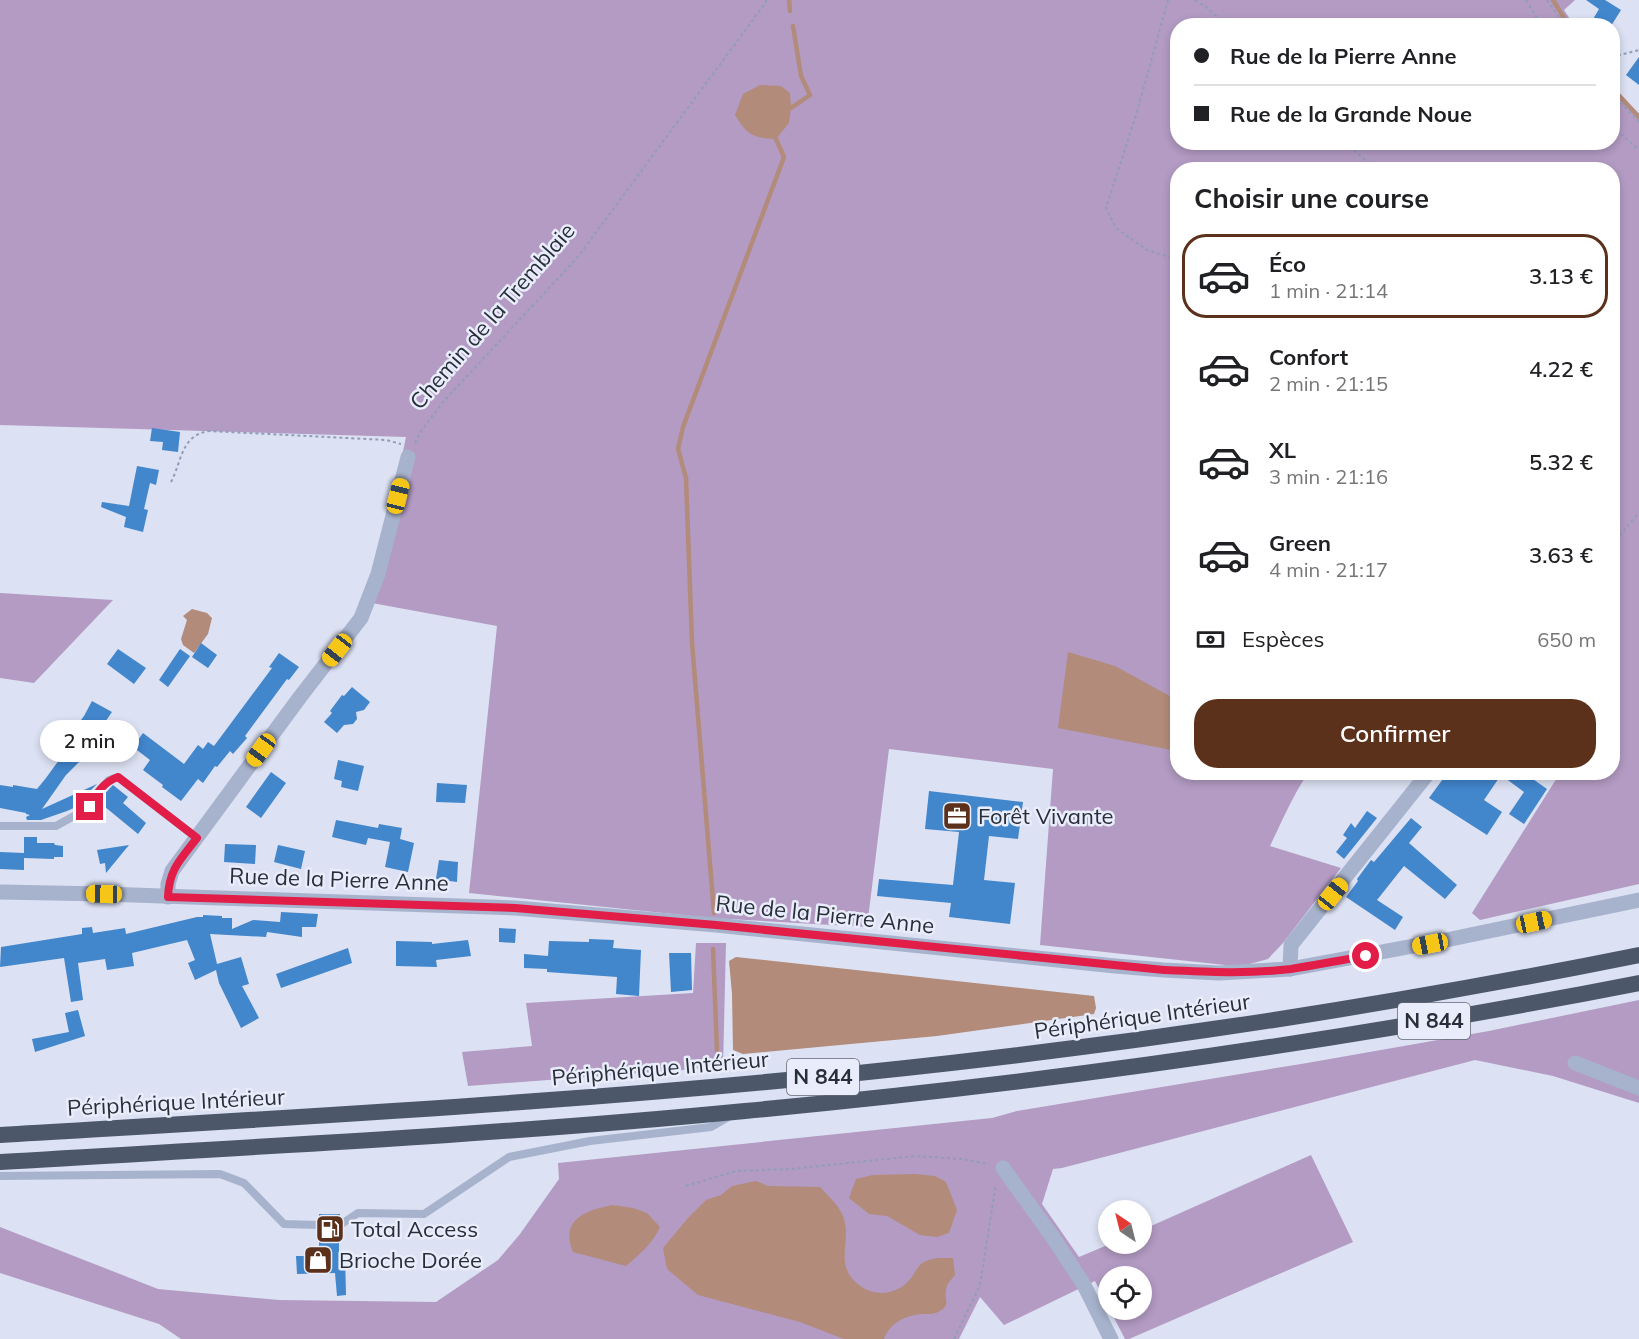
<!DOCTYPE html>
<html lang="fr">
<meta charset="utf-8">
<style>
body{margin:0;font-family:Mulish,sans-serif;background:#f6f6f6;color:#202124;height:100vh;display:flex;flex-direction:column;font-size:22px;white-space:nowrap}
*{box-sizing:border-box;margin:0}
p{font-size:20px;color:#757577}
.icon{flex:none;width:33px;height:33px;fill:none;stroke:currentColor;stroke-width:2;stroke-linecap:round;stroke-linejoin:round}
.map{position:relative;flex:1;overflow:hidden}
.sheet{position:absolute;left:1170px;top:162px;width:450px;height:618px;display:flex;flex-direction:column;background:#fff;border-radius:24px;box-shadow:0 3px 9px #0003}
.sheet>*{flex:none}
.banner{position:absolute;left:1170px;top:18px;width:450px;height:132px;border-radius:24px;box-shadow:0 3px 9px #0003;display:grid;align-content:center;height:132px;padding:0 24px;background:#fff}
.needle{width:39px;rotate:325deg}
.buttons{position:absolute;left:1098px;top:1200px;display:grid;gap:12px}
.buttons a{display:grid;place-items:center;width:54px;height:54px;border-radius:50%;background:#fff;box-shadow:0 3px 9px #0003;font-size:30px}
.end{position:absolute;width:27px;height:27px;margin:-14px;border:8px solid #e11d48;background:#fff;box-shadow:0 0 0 3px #fff}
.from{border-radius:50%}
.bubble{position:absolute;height:42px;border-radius:21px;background:#fff;box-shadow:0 3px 9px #0003;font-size:20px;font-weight:600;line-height:42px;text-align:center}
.car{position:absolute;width:18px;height:36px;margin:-18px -9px;border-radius:8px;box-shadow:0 0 4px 2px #0007;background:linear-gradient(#f5c518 24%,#345 0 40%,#f5c518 0 76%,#345 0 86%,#f5c518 0)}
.banner b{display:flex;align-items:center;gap:21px;height:57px;font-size:22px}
.banner b+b{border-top:2px solid #e0e0e0}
.banner i{width:15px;height:15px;background:#202124}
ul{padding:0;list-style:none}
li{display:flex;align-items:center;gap:18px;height:84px;margin:0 12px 9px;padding:0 12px;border:3px solid transparent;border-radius:24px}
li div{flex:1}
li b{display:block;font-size:22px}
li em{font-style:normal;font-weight:600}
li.on{border-color:#5c311b}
li>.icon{width:54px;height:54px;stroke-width:1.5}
h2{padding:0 24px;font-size:27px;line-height:72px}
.pay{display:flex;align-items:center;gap:15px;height:66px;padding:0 24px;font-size:22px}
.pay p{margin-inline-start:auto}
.cta{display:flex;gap:12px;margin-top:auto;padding:12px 24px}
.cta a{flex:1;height:69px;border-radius:24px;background:#5c311b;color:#fff;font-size:24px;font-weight:600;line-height:69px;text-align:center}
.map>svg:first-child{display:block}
.green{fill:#b39bc3}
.water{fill:#b28b7a}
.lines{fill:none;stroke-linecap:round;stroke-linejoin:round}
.stream{stroke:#b28b7a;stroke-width:4.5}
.building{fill:#4286cc}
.path{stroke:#919db8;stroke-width:2;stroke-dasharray:3 3;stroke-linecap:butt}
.service{stroke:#a7b2cc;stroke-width:8}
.minor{stroke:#a7b2cc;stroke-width:15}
.tertiary{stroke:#a7b2cc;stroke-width:15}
.trunk{stroke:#4c586a;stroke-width:16}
.route{stroke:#e11d48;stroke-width:8}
.labels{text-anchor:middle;stroke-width:5;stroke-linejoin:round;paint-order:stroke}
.shield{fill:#e9edfb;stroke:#626873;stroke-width:1.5}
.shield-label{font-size:21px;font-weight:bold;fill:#282f39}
.street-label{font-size:22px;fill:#282f39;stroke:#e9edfb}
.poi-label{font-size:22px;fill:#282f39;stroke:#e9edfb;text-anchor:start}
</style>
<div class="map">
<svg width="1639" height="1339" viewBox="0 0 1639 1339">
<rect width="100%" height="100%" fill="#dce1f3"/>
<!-- green -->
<path class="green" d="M0 0H1575L1564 10 1574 25 1178 26V142H1612L1613 83 1620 94 1639 114V884L1480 920 1472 913 1560 773 1612 772V687L1616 682 1612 679V170H1178V772L1308 773C1293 795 1282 821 1270 846L1341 868 1283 943 1268 959 1246 965H1225L1040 945 1053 769 889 749 867 927 712 918 469 893 497 626 372 603 406 437 0 425Z
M0 593 113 600 34 683 0 678Z
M696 943H726L723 1067 468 1086 462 1052 532 1046 526 1003 693 993Z
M1639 1000V1103L1553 1076 1475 1060 1062 1168 1053 1169 1042 1204 1079 1257 1110 1244H1142V1230L1311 1155 1353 1242 1129 1339H1125L1110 1310H1142V1276H1108V1307L1095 1281 1004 1325 980 1297 959 1339H181L159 1324 0 1273V1227L158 1289 279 1300 436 1302 498 1260 520 1234 559 1179 558 1163 992 1118 1017 1111 1307 1063 1489 1031Z"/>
<!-- water -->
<path class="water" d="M760 85 781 86 790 93 791 108 789 123 776 139C753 138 747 135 735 115L743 94Z
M192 609 207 613 212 618 208 634 194 653 183 645 181 639 187 620 183 616Z
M1068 652 1115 666 1177 700V751L1058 728Z
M736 957 1094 996 1096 1008 1094 1014 937 1036 743 1054 733 1050 732 994 729 961Z
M915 1174 935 1176 946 1182 957 1210 949 1233 937 1237 920 1235 887 1216 869 1214 849 1198 856 1179 873 1175Z
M756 1181 768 1186 820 1187C828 1196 838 1204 843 1216 853 1244 831 1266 862 1287 878 1298 900 1293 911 1278 916 1272 918 1264 926 1261 934 1257 944 1258 953 1258L955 1275C951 1280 946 1284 946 1291 944 1300 951 1304 940 1311 934 1315 927 1314 921 1314 904 1316 890 1323 884 1339H844L800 1322 698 1295 667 1269 663 1248 688 1218 706 1200 721 1195 732 1186Z
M612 1205 633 1208 647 1213 660 1227C653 1243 640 1254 626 1266L573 1252C560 1219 585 1211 612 1205Z"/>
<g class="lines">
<!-- stream -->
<path class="stream" d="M789 0 790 11
M1553 0 1569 26
M1612 88 1639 117
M791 108 810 95 801 76 793 26
M714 913 692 643 686 478 678 449 683 427 784 157 776 139
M713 949 717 1051"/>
</g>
<!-- building -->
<path class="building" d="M1586 0H1605L1621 10 1611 26H1589L1599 9Z
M1639 57V85L1626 75Z
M152 428 180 432 178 452 162 450 163 442 150 441Z
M137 466 159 470 156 485 150 483 144 509 148 510 143 532 124 527 126 517 101 507 102 502 129 506Z
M201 643 217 655 208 668 192 657Z
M118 649 146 668 134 684 107 664Z
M180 649 190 656 168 687 159 680Z
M279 653 299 667 289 680 287 679 245 736 247 738 233 754 230 751 217 767 215 766 203 783 198 779 181 801 162 787 163 785 143 770 150 760 133 747 143 733 184 764 198 745 203 749 208 742 214 746 272 668 269 667Z
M352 687 370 702 364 710 356 712 357 719 353 724 344 725 337 733 324 722 332 713 330 711 342 695 344 696Z
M92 701 112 712 103 725 124 740 117 750 95 735 79 758 81 760 66 775 42 809 97 784 89 792 85 803 67 811 41 820H27L26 817 30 815 26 814V813L0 808V785L13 787V785L37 789 46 778 67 749 58 743 65 733 69 736 84 716Z
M338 760 364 766 358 791 341 787 342 781 334 779Z
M271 772 286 783 261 818 246 807Z
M1448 772H1523L1547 789 1524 824 1509 814 1524 792 1501 775 1484 800 1502 812 1487 835 1429 798Z
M437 783 467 785 465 803 436 802Z
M113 785 128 797 123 803 146 823 138 834 99 802 100 799Z
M929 791 1023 802 1018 839 989 836 984 880 1015 883 1010 924 949 917 951 903 877 896 879 879 953 885 959 832 925 829Z
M1367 811 1377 818 1344 859 1336 852 1347 838 1343 835 1351 823 1355 828Z
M1411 818 1422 827 1409 843 1457 885 1445 899 1404 866 1377 900 1403 917 1395 930 1346 897 1358 881 1357 879 1371 860 1374 862Z
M336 820 378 828 379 824 402 828 400 839 414 843 408 872 385 867 390 842 368 838 366 845 332 837Z
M24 837H37V843H54L55 845 63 846V857H54V859L24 858V870L0 869V852L24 853Z
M225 844 256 845 255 864 224 862Z
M129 845 106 873 105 863 100 864 97 850Z
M278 845 305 851 301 869 274 862Z
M439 860 458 862 457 882 436 879Z
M281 912 318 914 316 927H302V937L267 932 266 937 210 934 217 964 241 957 249 984 242 986 259 1018 241 1028 219 983 216 970 195 980 188 963 195 960 187 940 132 953 134 966 107 970 105 959 78 963 83 1000 71 1002 64 958 0 967 1 947 82 934V928L92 927 93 933 125 928 126 934 197 917H203V915L222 916V918H232V929L253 920 280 922Z
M499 928 516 929 515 943 499 942Z
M589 939 614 940 613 948 641 950 639 996 616 994 617 977 547 972V969L524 968V954L548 956 549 941 589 942Z
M468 940 471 956 436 960 437 967 396 966V941L432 942V944Z
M348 948 352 963 281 988 276 974Z
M669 953H691L692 990 671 992Z
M78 1010 85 1036 35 1052 32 1039 69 1032 65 1013Z
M319 1214H340V1218L335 1222 334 1226 335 1229 339 1231V1255H345L346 1295 337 1296 335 1273 297 1274 296 1256H319V1231L324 1229 325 1225 323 1220 319 1219Z"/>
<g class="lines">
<!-- path -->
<path class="path" d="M1168 0 1137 112 1106 208 1116 228 1147 250 1178 260
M1195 0 1206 7 1228 26
M1526 0 1542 26
M1547 0 1565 26
M1612 57 1639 50
M1612 94 1639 122
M1612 126 1639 150
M1345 142 1376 170
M415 443 421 431 443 402 577 258 766 2V0
M171 482C182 461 181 435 209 431L386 440 401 444
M1612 545 1639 512
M686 1186 736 1171 791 1169 915 1156 961 1159 989 1164
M954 1339 980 1285 996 1184"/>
<!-- service -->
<path class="service" d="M0 826H56L90 807 95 795 109 780 118 777 197 838
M0 1176 220 1174 244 1183 284 1224 319 1225
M340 1225 358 1213 424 1214 509 1157 590 1141 711 1127 730 1116"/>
<!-- minor -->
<path class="minor" d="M168 897V884L172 871 300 697 361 618 378 574 408 457
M1290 969 1291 945 1429 772
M1575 1063 1639 1088
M1003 1168 1054 1239 1084 1285 1111 1339"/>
<!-- tertiary -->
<path class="tertiary" d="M0 892 104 894 515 908 716 925 1115 966 1164 970 1219 973 1290 969 1451 939 1639 900"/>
<!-- trunk -->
<path class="trunk" d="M0 1135C317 1116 635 1099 951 1063 1182 1037 1411 1001 1639 955
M0 1162C248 1147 497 1135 745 1111 1045 1083 1343 1041 1639 983"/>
</g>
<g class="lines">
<!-- route -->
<path class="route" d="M90 807C96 794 103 782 118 777L197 838C181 859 169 869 168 897L515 908 716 925 1164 970C1207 972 1249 974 1291 969 1316 965 1341 960 1366 956"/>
</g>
<!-- icons -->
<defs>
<g id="office-square" transform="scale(1.5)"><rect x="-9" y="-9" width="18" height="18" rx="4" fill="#5c311b" stroke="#e9edfb"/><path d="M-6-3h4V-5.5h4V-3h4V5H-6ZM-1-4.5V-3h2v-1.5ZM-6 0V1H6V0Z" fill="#fff"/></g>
<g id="fuel-square" transform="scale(1.5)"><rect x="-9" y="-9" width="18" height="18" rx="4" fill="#5c311b" stroke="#e9edfb"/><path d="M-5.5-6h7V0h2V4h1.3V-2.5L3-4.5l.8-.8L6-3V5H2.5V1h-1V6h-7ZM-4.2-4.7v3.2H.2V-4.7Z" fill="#fff"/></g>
<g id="shop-square" transform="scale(1.5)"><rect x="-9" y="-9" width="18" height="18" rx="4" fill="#5c311b" stroke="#e9edfb"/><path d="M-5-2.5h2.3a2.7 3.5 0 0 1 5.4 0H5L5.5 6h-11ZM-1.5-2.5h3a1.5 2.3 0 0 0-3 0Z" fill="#fff"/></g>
</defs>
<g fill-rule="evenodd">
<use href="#office-square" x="957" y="816"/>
<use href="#fuel-square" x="330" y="1229"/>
<use href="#shop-square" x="318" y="1260"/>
</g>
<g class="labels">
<!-- shield labels -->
<g class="shield">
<rect x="1398" y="1003" width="72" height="36" rx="4.5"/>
<rect x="787" y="1059" width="72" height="36" rx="4.5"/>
</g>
<g class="shield-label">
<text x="1434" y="1028">N 844</text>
<text x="823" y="1084">N 844</text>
</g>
<!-- street labels -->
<g class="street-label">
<text transform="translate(492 316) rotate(-49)" y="8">Chemin de la Tremblaie</text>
<text transform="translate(339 879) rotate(2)" y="8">Rue de la Pierre Anne</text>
<text transform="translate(825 914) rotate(6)" y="8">Rue de la Pierre Anne</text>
<text transform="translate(1142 1016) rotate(-8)" y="8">Périphérique Intérieur</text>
<text transform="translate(660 1068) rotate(-5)" y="8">Périphérique Intérieur</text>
<text transform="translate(176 1102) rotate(-3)" y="8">Périphérique Intérieur</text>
</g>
<!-- poi labels -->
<g class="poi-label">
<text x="978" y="824">Forêt Vivante</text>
<text x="351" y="1237">Total Access</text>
<text x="339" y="1268">Brioche Dorée</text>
</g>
</g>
</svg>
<div class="buttons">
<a><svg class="needle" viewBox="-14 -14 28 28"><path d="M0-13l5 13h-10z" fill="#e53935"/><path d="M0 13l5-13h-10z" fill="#757577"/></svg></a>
<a><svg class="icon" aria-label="locate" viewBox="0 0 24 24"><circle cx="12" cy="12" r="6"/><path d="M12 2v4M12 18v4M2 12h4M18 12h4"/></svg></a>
</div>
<i class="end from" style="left:1366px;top:956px"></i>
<i class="end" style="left:90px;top:807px"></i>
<div class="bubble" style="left:40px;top:720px;width:99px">2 min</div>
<i class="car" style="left:398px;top:496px;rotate:14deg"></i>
<i class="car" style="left:337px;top:650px;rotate:218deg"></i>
<i class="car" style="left:261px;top:750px;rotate:216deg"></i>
<i class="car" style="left:104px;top:894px;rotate:271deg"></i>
<i class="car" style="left:1333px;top:894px;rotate:39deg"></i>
<i class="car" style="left:1534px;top:922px;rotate:78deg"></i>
<i class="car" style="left:1430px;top:944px;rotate:259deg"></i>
<div class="banner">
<b><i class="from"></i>Rue de la Pierre Anne</b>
<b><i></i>Rue de la Grande Noue</b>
</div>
<section class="sheet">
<h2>Choisir une course</h2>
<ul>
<li class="on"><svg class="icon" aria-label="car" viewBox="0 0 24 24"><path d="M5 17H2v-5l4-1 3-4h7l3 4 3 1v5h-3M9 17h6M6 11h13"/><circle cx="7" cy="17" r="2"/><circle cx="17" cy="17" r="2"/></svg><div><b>Éco</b><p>1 min · 21:14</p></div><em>3.13 €</em></li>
<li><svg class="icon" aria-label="car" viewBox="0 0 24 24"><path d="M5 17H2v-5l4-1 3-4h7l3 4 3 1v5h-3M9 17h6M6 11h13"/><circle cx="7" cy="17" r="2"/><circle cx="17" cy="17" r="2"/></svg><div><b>Confort</b><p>2 min · 21:15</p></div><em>4.22 €</em></li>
<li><svg class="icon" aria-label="car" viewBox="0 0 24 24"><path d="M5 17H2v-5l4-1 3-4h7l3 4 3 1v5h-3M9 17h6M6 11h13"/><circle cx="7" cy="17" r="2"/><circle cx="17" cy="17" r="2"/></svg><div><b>XL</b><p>3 min · 21:16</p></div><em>5.32 €</em></li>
<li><svg class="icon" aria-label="car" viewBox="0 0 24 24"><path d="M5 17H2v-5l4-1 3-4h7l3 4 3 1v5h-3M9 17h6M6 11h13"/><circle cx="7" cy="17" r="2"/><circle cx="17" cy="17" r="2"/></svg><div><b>Green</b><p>4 min · 21:17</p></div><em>3.63 €</em></li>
</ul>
<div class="pay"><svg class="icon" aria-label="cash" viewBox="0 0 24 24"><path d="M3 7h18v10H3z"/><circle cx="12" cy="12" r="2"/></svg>Espèces<p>650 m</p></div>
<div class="cta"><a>Confirmer</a></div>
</section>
</div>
